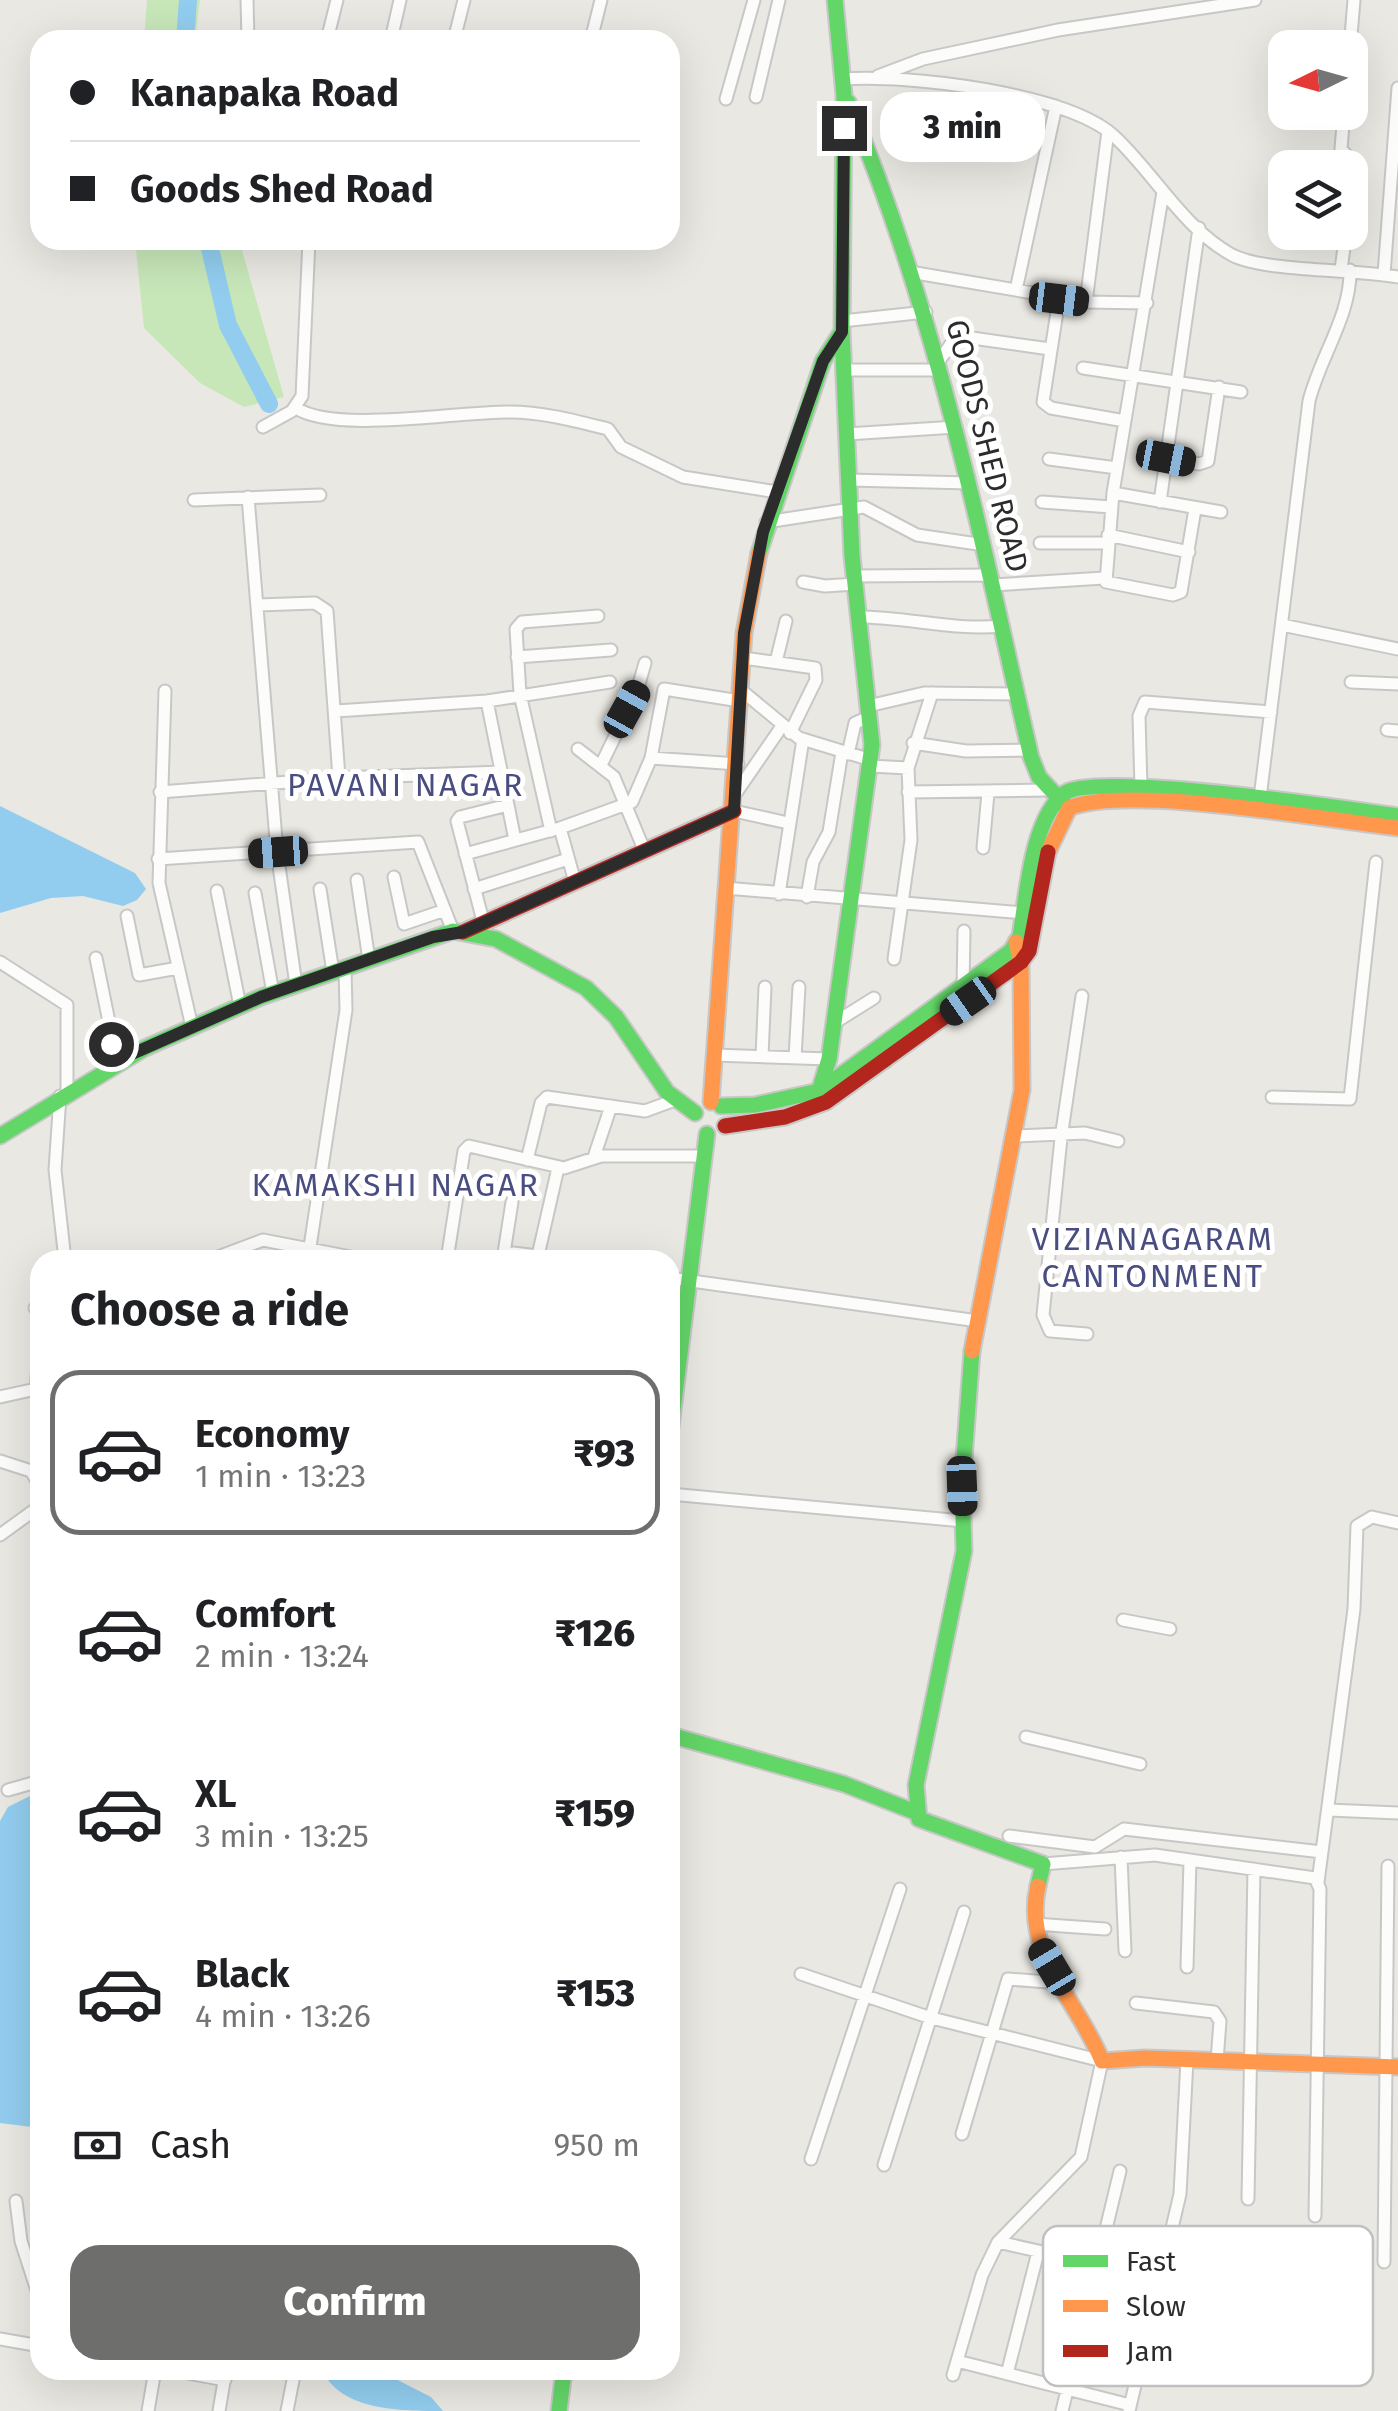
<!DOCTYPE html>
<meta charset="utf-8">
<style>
body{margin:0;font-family:"Fira Sans",sans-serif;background:#f6f6f6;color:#202124;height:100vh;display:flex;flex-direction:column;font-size:38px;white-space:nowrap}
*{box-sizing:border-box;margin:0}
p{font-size:32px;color:#757577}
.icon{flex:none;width:55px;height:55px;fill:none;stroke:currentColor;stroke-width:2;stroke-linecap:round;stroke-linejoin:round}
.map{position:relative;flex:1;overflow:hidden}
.drawer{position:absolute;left:30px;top:1250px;width:650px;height:1130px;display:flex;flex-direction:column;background:#fff;border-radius:30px;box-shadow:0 10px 40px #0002}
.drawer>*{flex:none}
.hud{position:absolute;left:30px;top:30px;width:650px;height:220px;border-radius:30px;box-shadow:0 10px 40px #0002;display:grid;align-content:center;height:220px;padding:0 40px;background:#fff}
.needle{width:65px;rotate:265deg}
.fabs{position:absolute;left:1268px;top:30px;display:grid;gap:20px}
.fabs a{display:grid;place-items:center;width:100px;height:100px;border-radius:20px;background:#fff;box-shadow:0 10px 40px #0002;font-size:50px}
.end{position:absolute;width:45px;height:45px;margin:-22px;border:12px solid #2c2c2c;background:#fff;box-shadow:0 0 0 5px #fff}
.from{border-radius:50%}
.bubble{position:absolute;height:70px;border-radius:30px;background:#fff;box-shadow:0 10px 40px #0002;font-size:32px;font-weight:800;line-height:70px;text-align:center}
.car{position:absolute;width:30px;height:60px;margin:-30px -15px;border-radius:12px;box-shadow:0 0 8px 2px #0007;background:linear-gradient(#222 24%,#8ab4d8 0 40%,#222 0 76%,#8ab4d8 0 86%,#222 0)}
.hud b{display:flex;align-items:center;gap:35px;height:95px;font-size:38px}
.hud b+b{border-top:2px solid #e0e0e0}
.hud i{width:25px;height:25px;background:#202124}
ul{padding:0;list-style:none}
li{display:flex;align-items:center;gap:30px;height:165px;margin:0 20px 15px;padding:0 20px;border:5px solid transparent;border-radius:30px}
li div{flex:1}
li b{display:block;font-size:38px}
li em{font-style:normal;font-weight:800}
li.selected{border-color:#6e6e6c}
li>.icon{width:90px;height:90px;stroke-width:1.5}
h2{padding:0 40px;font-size:45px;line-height:120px}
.pay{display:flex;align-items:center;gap:25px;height:110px;padding:0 40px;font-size:38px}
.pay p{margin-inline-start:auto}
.action{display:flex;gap:20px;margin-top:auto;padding:20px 40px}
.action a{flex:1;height:115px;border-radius:30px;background:#6e6e6c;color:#fff;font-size:40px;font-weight:800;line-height:115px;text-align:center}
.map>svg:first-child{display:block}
.green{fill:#c7e7b9}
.water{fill:#92cdef}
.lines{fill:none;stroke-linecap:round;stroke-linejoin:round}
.river{stroke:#92cdef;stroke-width:18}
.street-casing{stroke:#c8c7c7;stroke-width:15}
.fast-casing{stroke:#c8c7c7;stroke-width:19}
.slow-casing{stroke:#c8c7c7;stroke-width:19}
.jam-casing{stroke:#c8c7c7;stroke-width:19}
.street{stroke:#fcfcfb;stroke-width:11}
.fast{stroke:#63d668;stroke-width:15}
.slow{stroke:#ff974d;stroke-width:15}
.jam{stroke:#b3261e;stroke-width:15}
.route{stroke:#2c2c2c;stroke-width:12}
.labels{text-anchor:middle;stroke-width:10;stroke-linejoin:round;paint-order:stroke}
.street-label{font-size:30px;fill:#2c2c2c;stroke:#fff}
.neighbourhood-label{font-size:32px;letter-spacing:2.5px;fill:#494d80;stroke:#fff}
.key{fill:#fff;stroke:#c0c0c0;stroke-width:2.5}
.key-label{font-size:28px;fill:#2c2c2c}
</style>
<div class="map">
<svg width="1398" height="2411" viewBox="0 0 1398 2411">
<rect width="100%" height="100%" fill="#eae8e2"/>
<!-- green -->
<path class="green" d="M147 0H200L195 40H144Z
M135 240H239L284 397 244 407 200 383 144 328Z"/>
<!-- water -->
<path class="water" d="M0 806 135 873 146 889 137 900 123 906 83 896 51 898 0 913Z
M40 1791V2128L0 2123V1821L8 1807Z
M322 2370H378L431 2397 443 2411C401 2411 341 2411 322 2370Z"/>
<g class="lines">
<!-- river -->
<path class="river" d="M185 40 188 0
M208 240 228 325 269 404"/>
<!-- street casing -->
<g class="street-casing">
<path id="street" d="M247 0 248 40
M327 40 337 0
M391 40 400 0
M454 40 464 0
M591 40 601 0
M1350 48 1354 0
M878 76 923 59 1058 30 1255 0
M843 79C907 74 1067 93 1114 136 1154 173 1183 228 1232 255 1265 272 1356 269 1398 277
M756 97 779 0
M726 99 754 0
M1344 112 1341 149 1352 161 1350 192
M1163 192 1113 493 1106 582 1173 595 1181 592 1195 509
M1341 270 1346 232
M916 273 1086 302 1147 303
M1384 274 1398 88
M1016 290 1056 106
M1059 299 1043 402 1051 408 1125 421
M1086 302 1108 131
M842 321 926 312
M939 361 951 344 965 337 1050 349
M1083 368 1241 392
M844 370H941
M296 408C335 434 460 411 510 412 543 412 576 421 608 429L621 447 683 477 777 492
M263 427 292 411 302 396 309 240
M847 434 956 427
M1167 458 1199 464 1208 461 1219 387
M1049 459 1117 468
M849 480 969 483
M1113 493 1221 512
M248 497 277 852 296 985
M194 500 320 495
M1042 502 1111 507
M1160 502 1199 228
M766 522 864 507 917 535 984 545
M1108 535 1189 552
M1040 543H1107
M854 576 990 575
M803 582 825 586 855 584
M993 585 1104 578
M258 605 315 603 327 611 339 778
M859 617C907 617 954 631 1002 626
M1282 625 1398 649
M517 657 611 650
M743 658 815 668 816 680 790 733
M776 662 786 621
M1351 682 1398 684
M741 690 799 738 871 760
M165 691 159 883 192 1027
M487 701 515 840
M868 706 924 693 1017 694
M336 711 487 701 610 682
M1387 730 1398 731
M913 743 966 751 1030 750
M578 749 614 777 645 852
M848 754 855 723 869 717
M651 758 738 764
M601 765 637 691 645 663
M870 766 908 768
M1141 788 1139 716 1145 702 1271 712
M160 792 339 778 501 772
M908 792 1049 790
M736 793 782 726
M1260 798 1309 401C1320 357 1351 315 1350 270
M734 811 788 823
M560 828 575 882
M551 831 520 694 516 629 522 622 598 616
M983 848 988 793
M465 854 560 828 632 802 651 758 664 689 740 701
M158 859 418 842 453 931
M394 877 404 924 445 910
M357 880 369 960
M725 888 1024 913
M320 889 333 972
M474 889 568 859
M217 891 240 1006
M255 893 273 993
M779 894 803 739
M807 897 813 862 829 832 842 752
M127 916 139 975 178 968
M483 921 457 821 460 817 508 805
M96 958 117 1061
M894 959 911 840 908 768 932 693
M0 962 67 1005V1092
M963 987 964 931
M1082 996 1061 1138 1043 1315 1050 1331 1087 1334
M834 1023 874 998
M714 1055 829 1059
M762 1056 765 987
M795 1058 799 987
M60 1096 55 1170 65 1260
M1272 1097 1350 1099 1376 862
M1014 1136 1085 1133 1118 1141
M594 1157 611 1106
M527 1160 541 1103 547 1097 645 1111 675 1100
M504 1253 512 1202
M210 1260 263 1240 366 1260
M308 1260 346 1010 345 968
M447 1260 464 1151 469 1146 564 1168 601 1156H704
M498 1260 513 1253 570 1260
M537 1260 558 1168
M670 1278 978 1321
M35 1308H40
M0 1397 36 1389 40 1340
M0 1461 31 1471 40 1486
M670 1494 963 1521
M0 1535 40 1506
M1123 1620 1170 1629
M1026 1737 1140 1764
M8 1790 40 1781
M1329 1810 1398 1813
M1009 1836 1095 1847 1124 1829 1322 1852
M1121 1857 1125 1951
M1043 1864 1155 1855 1315 1878 1320 1889 1315 2216
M1318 1882 1354 1609 1357 1526 1372 1517 1398 1523
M1035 1924 1105 1929
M1187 1967 1190 1861
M801 1974 928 2017 1102 2061 1081 2157 998 2242 982 2275 953 2375
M1136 2003 1214 2012 1220 2021 1217 2061
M962 2134 1008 1979 1061 1983
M811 2159 900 1889
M884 2165 964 1912
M1248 2199 1254 1869
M16 2201 21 2241 40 2300
M998 2242 1366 2325
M1384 2262 1388 1866
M0 2339 40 2346
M957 2361 1130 2405
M171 2370 225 2380
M1007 2374 1038 2252
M148 2411 155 2370
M219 2411 226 2370
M287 2411 295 2370
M1062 2411 1120 2171
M1129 2411 1180 2194 1187 2060"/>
</g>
<!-- fast casing -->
<g class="fast-casing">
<path id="fast" d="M848 102C937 313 980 535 1031 757L1039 777 1066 806
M759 553 823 361 842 331
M879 1051 885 1060
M819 1091 829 1059 872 745 852 556 842 331 844 95 835 0
M721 1106 755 1105 819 1091 1011 951 1020 936C1027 896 1031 819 1065 793 1094 771 1350 809 1398 816
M0 1136 145 1048 261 997 453 931 496 939 586 988 616 1017 667 1092 695 1113
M972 1351 962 1486 964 1551 916 1785 919 1819 1043 1864 1038 1886
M670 1434 707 1134
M670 1735 844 1784 915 1812
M559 2411 564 2370"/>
</g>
<!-- slow casing -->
<g class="slow-casing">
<path id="slow" d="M1048 852 1069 808C1129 784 1325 820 1398 828
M711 1102 744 633 759 553
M972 1351 1022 1090 1021 962 1016 942
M1038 1886C1022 1954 1079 2002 1102 2061L1145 2058 1398 2067"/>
</g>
<!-- jam casing -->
<g class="jam-casing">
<path id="jam" d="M463 932 734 811
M725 1126 785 1117 826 1102 1021 962 1029 951 1048 852"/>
</g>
<!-- street -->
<use href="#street" class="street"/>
<!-- fast -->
<use href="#fast" class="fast"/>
<!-- slow -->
<use href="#slow" class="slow"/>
<!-- jam -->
<use href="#jam" class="jam"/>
</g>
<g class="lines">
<!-- route -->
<path class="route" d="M111 1044 116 1061 261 997 433 937 463 932 734 811 744 633 763 532 823 361 842 332 844 128"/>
</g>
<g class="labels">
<!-- street labels -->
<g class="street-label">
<text transform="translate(987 446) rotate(76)" y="10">GOODS SHED ROAD</text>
</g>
<!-- neighbourhood labels -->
<g class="neighbourhood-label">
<text x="406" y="796">PAVANI NAGAR</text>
<text x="396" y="1196">KAMAKSHI NAGAR</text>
<text x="1153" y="1250">VIZIANAGARAM<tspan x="1153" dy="37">CANTONMENT</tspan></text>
</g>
</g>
<!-- legend -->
<rect x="1043" y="2226" width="330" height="160" rx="15" class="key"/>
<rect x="1063" y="2255" width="45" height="12" fill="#63d668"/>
<rect x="1063" y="2300" width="45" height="12" fill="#ff974d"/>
<rect x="1063" y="2345" width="45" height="12" fill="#b3261e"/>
<g class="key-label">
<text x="1126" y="2271">Fast</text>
<text x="1126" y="2316">Slow</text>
<text x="1126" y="2361">Jam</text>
</g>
</svg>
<div class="fabs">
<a><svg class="needle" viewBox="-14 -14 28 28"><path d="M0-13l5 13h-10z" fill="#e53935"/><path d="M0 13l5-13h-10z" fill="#757577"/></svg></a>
<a><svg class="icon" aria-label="layers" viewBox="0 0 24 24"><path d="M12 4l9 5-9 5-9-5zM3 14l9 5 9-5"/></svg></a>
</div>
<i class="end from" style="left:111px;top:1044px"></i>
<i class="end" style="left:844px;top:128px"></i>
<div class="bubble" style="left:880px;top:92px;width:165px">3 min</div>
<i class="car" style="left:1059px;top:299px;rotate:97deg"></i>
<i class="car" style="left:1166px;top:458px;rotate:101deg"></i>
<i class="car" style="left:627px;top:709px;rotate:29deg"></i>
<i class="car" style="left:278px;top:852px;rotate:266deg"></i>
<i class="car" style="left:968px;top:1001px;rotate:235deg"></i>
<i class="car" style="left:962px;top:1486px;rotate:178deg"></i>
<i class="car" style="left:1052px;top:1967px;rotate:329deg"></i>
<div class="hud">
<b><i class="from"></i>Kanapaka Road</b>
<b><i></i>Goods Shed Road</b>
</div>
<section class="drawer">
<h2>Choose a ride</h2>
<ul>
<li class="selected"><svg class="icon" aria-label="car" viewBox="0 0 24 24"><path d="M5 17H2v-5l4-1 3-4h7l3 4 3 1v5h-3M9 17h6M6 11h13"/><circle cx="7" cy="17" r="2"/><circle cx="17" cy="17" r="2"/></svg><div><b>Economy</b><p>1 min · 13:23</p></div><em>₹93</em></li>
<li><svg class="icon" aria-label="car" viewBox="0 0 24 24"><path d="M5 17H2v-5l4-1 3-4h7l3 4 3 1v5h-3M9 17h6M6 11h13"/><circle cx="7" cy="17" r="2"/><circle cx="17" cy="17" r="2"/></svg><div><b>Comfort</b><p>2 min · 13:24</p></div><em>₹126</em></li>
<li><svg class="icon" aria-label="car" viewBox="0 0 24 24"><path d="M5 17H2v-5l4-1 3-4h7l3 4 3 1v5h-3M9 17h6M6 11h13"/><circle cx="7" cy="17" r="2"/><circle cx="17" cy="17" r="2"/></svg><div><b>XL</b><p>3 min · 13:25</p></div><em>₹159</em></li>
<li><svg class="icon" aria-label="car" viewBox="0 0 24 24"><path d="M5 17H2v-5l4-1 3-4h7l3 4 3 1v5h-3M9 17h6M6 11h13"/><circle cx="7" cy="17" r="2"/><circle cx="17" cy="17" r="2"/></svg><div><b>Black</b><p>4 min · 13:26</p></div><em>₹153</em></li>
</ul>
<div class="pay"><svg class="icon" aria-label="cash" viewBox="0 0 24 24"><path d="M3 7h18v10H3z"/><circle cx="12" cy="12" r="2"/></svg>Cash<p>950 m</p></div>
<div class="action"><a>Confirm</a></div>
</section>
</div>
